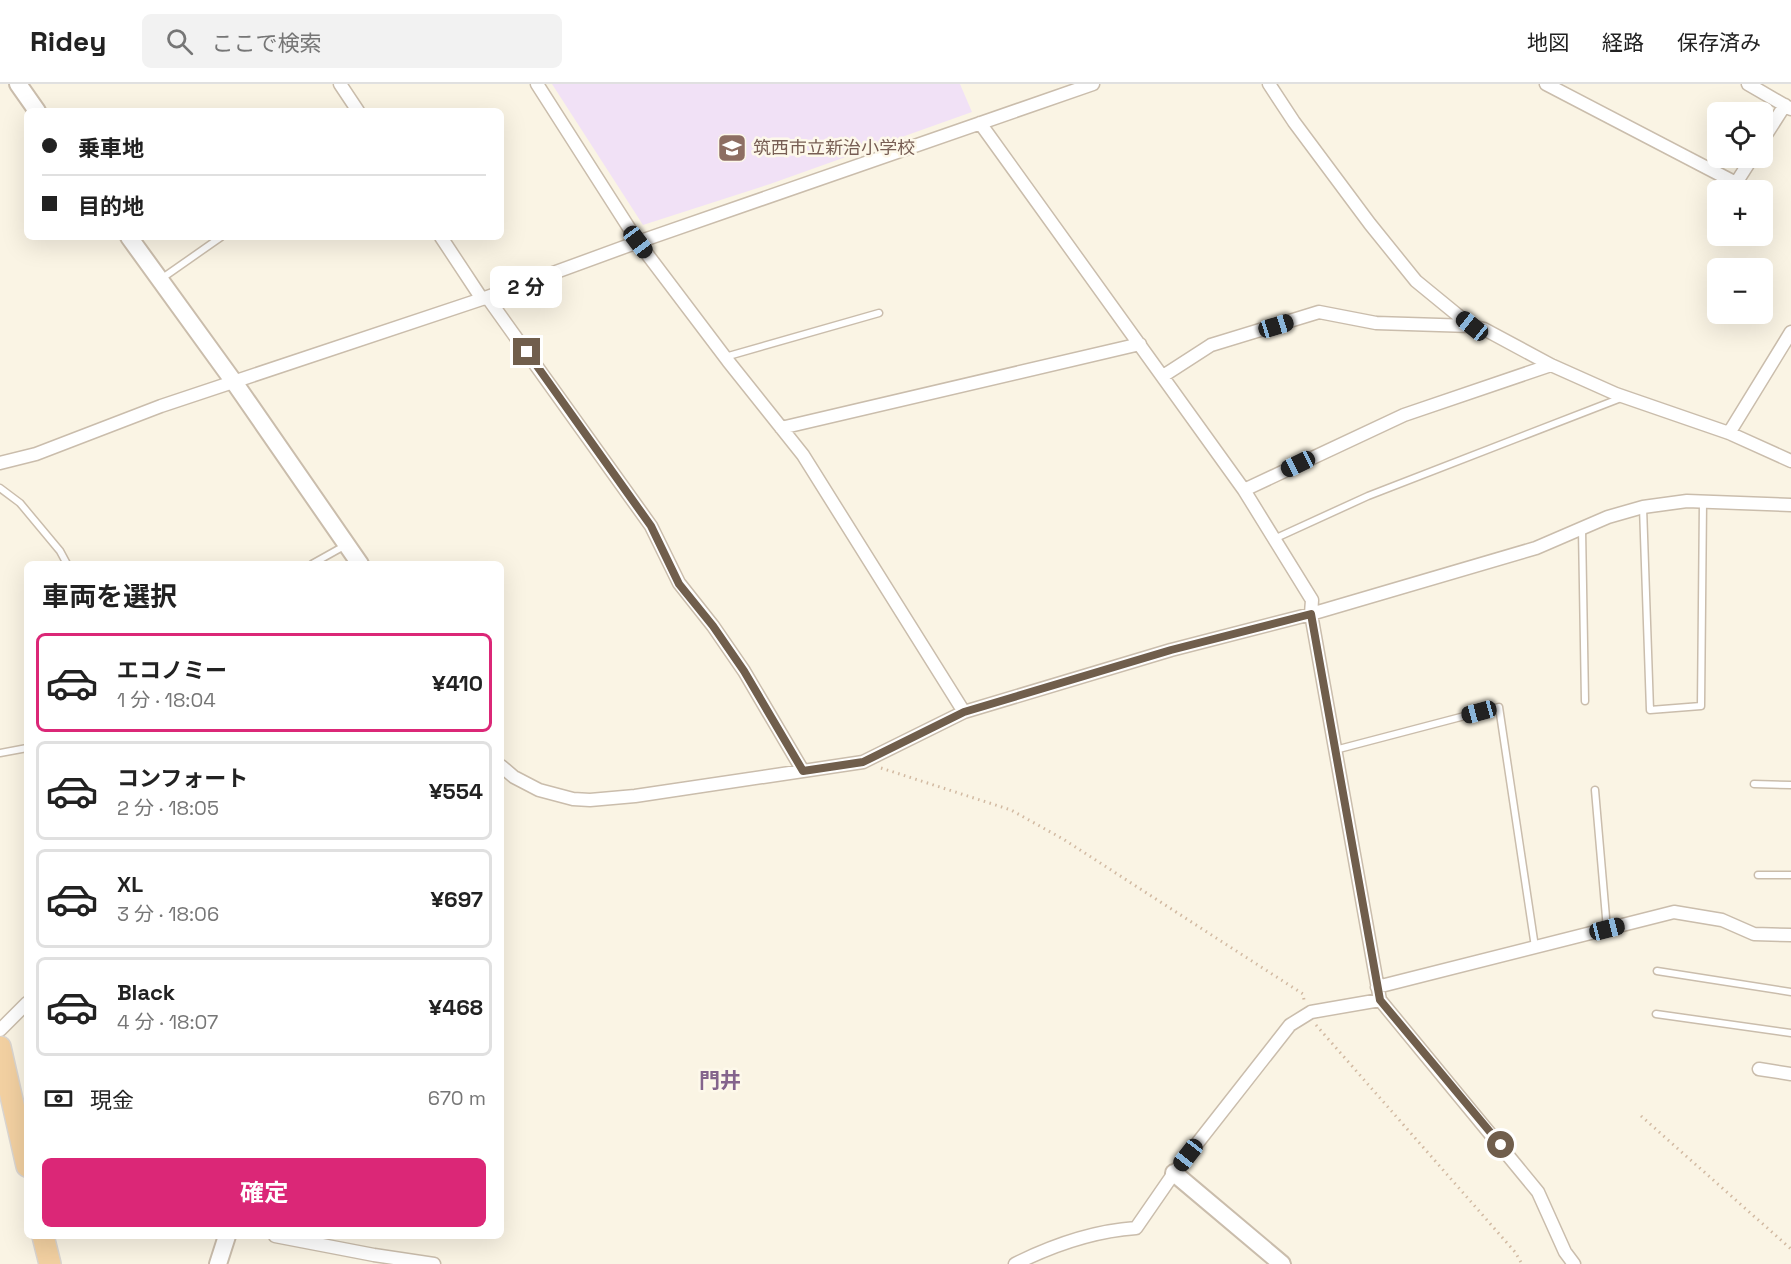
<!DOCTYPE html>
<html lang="ja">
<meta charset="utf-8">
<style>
body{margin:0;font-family:"Space Grotesk","Noto Sans JP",sans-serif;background:#f2f2f2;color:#222;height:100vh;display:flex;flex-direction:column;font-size:22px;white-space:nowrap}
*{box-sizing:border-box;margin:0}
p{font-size:20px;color:#767676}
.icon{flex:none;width:33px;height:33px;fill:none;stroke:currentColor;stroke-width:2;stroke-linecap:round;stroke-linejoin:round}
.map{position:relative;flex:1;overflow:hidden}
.panel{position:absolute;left:24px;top:477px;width:480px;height:678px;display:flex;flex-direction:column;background:#fff;border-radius:9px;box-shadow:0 6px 24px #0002}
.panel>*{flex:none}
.top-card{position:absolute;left:24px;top:24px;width:480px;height:132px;border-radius:9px;box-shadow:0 6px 24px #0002;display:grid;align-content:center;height:132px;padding:0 18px;background:#fff}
.buttons{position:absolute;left:1707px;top:18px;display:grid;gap:12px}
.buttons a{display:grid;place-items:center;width:66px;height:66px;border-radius:9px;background:#fff;box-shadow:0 6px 24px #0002;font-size:30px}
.end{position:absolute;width:27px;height:27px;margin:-14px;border:8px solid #705e4c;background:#fff;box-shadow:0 0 0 3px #fff}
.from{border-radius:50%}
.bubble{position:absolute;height:42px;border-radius:9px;background:#fff;box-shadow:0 6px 24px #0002;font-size:20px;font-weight:700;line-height:42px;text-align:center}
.car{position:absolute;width:18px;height:36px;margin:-18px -9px;border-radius:8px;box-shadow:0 0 4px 2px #0007;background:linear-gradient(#222 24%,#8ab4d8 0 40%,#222 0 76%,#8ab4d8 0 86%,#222 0)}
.top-card b{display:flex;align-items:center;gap:21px;height:57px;font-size:22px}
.top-card b+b{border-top:2px solid #e0e0e0}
.top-card i{width:15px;height:15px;background:#222}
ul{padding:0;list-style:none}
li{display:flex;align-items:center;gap:18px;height:99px;margin:0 12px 9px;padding:0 6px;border:3px solid #e0e0e0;border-radius:9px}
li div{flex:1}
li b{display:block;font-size:22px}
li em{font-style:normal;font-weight:700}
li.on{border-color:#db2777}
li>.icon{width:54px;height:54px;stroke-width:1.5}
h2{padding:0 18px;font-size:27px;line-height:72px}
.pay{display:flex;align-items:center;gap:15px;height:66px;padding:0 18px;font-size:22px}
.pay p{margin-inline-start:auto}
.button{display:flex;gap:12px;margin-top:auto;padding:12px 18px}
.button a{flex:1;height:69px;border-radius:9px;background:#db2777;color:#fff;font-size:24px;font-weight:700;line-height:69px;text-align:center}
header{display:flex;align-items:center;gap:36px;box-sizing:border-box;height:84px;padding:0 30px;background:#fff;border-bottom:2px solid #e0e0e0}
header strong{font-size:28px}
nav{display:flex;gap:33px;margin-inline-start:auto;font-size:21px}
.search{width:420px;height:54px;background:#f2f2f2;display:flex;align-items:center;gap:15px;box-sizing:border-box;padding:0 21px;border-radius:9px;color:#767676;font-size:22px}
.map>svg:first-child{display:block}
.education{fill:#f1e1f6}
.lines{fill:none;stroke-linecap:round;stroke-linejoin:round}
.service-casing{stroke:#cabdac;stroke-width:9}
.minor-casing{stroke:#cabdac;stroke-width:15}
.tertiary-casing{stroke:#cabdac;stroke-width:20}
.trunk-casing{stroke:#dad5d0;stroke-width:24}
.path{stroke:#d2baa2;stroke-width:3;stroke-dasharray:1.5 4.5;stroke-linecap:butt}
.service{stroke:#fff;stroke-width:6}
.minor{stroke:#fff;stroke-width:12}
.tertiary{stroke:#fff;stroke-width:16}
.trunk{stroke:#f2d0a1;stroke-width:21}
.route{stroke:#705e4c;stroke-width:8}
.labels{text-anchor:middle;stroke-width:5;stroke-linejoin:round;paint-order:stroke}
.education-label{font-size:18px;fill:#785e54;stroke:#fdf8ea;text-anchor:start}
.quarter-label{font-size:21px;font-weight:bold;fill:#84648c;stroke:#fdf8ea}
</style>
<header>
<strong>Ridey</strong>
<div class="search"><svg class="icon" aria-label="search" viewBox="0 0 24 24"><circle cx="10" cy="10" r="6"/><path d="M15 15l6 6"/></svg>ここで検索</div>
<nav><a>地図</a><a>経路</a><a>保存済み</a></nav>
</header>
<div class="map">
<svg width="1791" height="1180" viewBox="0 0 1791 1180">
<rect width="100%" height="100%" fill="#faf4e4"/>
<!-- education -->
<path class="education" d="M552 0H960L972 28 770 100 643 141Z"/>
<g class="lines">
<!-- service casing -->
<g class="service-casing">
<path id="service" d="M161 195 221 153
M725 273 879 229
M0 404 20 419 60 467 67 480
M1643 423 1650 626 1701 622 1703 418
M1582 445 1585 617
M1274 455 1368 412 1621 314
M312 480 346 461
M1335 666 1499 623 1535 863
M0 669 27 664
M1754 700 1791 701
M1595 706 1607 845
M1758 791H1791
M1657 887 1791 908
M1656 930 1791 949"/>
</g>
<!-- minor casing -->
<g class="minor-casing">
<path id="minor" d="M340 0 358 27
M537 0 638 158 728 277 803 371 964 628
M1269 0 1294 38 1370 140 1416 197 1471 242
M1546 0 1736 99 1752 74
M1748 0 1791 25
M980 39 1244 406 1312 516 1311 530 1380 916 1538 1108 1565 1168 1574 1180
M1762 57 1785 21
M441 153 482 215
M487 213 651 442 679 499 713 542 744 587 803 687
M1163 292 1211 261 1319 228 1376 239 1471 242 1484 245 1551 281 1616 310 1729 349 1791 377
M781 344 1140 260
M1729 349 1791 248
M0 379 36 370 161 322 482 215 638 158 1093 0
M1244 406 1404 331 1551 281
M501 682 514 693 539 706 573 715 590 716 635 712 863 678 964 628 1171 566 1311 530 1536 464 1608 433 1643 423 1687 417 1791 421
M1377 903 1674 828 1722 836 1754 850 1791 851
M0 946 27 919
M1759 985 1791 990
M275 1152 374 1171 434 1180
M1015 1180C1053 1161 1093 1147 1136 1144L1174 1089 1290 941 1311 928 1380 916"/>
</g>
<!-- tertiary casing -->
<g class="tertiary-casing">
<path id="tertiary" d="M18 0 37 27
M129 153 234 298 360 480
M1174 1089 1282 1180
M218 1180 227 1152"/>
</g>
<!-- trunk casing -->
<g class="trunk-casing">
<path id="trunk" d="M0 963 27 1082
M43 1152 50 1180"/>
</g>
<!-- path -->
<path class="path" d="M881 684 1011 726 1063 755 1303 910 1304 916
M1316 941 1515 1168 1522 1180
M1641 1032 1791 1165"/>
<!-- service -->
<use href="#service" class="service"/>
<!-- minor -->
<use href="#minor" class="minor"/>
<!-- tertiary -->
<use href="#tertiary" class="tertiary"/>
<!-- trunk -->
<use href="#trunk" class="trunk"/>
</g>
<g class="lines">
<!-- route -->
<path class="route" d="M527 268 651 442 679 500 713 542 744 587 803 687 863 678 964 628 1171 566 1311 530 1380 916 1501 1061"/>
</g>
<!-- icons -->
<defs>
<g id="school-square" transform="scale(1.5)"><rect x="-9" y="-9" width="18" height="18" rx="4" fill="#8d6e63" stroke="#fdf8ea"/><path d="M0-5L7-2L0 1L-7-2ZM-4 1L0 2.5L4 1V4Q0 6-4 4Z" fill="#fff"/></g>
</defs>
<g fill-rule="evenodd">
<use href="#school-square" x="732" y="64"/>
</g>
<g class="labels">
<!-- education labels -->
<g class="education-label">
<text x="753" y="70">筑西市立新治小学校</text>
</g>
<!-- quarter labels -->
<g class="quarter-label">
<text x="720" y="1004">門井</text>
</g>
</g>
</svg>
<div class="buttons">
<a><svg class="icon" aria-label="locate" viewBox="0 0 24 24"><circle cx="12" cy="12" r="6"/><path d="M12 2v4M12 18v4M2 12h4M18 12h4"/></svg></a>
<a>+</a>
<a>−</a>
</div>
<i class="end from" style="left:1501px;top:1061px"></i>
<i class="end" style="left:527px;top:268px"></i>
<div class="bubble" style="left:490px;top:182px;width:72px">2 分</div>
<i class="car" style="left:638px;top:158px;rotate:143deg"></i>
<i class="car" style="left:1276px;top:242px;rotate:73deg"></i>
<i class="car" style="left:1472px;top:242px;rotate:309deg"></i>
<i class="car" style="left:1298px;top:380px;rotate:244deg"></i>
<i class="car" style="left:1479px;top:628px;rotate:255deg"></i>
<i class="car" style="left:1607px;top:845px;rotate:76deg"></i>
<i class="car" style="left:1188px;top:1071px;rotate:218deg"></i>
<div class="top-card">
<b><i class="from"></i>乗車地</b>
<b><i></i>目的地</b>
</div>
<section class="panel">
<h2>車両を選択</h2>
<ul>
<li class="on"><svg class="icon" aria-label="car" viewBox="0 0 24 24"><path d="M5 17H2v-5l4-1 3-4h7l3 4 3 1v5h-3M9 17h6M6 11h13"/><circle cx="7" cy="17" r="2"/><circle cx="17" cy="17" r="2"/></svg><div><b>エコノミー</b><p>1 分 · 18:04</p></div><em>¥410</em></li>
<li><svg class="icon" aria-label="car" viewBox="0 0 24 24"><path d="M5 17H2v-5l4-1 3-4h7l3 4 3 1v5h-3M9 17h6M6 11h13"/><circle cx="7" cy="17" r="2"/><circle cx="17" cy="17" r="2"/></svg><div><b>コンフォート</b><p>2 分 · 18:05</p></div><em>¥554</em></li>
<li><svg class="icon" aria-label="car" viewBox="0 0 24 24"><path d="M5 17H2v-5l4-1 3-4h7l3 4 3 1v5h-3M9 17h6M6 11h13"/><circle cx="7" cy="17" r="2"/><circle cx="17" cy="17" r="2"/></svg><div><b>XL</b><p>3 分 · 18:06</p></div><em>¥697</em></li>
<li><svg class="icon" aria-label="car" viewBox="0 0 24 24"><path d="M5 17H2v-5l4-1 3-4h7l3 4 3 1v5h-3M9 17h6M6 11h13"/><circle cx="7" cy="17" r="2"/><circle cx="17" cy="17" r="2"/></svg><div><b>Black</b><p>4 分 · 18:07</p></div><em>¥468</em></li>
</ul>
<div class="pay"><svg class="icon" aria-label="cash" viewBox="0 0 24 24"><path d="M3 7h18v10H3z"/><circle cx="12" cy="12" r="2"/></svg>現金<p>670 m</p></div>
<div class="button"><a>確定</a></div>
</section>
</div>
